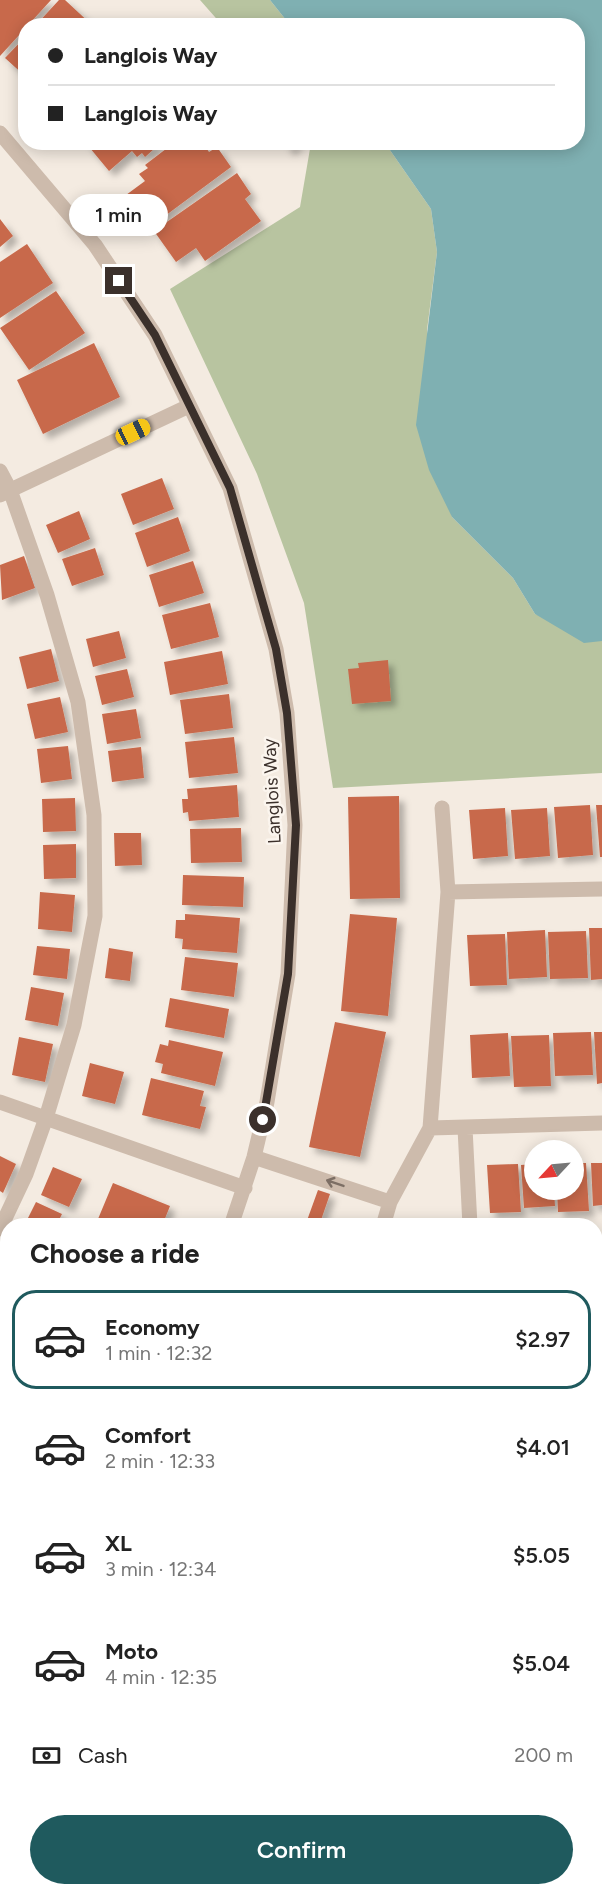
<!DOCTYPE html>
<meta charset="utf-8">
<style>
body{margin:0;font-family:Figtree,sans-serif;background:#f2f2f2;color:#222;height:100vh;display:flex;flex-direction:column;font-size:22px;white-space:nowrap}
*{box-sizing:border-box;margin:0}
p{font-size:20px;color:#767676}
.icon{flex:none;width:33px;height:33px;fill:none;stroke:currentColor;stroke-width:2;stroke-linecap:round;stroke-linejoin:round}
.map{position:relative;flex:1;overflow:hidden}
.panel{position:absolute;left:0px;top:1218px;width:603px;height:678px;display:flex;flex-direction:column;background:#fff;border-radius:24px 24px 0 0;box-shadow:0 3px 15px #0003}
.panel>*{flex:none}
.top-card{position:absolute;left:18px;top:18px;width:567px;height:132px;border-radius:24px;box-shadow:0 3px 15px #0003;display:grid;align-content:center;height:132px;padding:0 30px;background:#fff}
.needle{width:39px;rotate:244deg}
.buttons{position:absolute;left:524px;top:1140px;display:grid;gap:12px}
.buttons a{display:grid;place-items:center;width:60px;height:60px;border-radius:50%;background:#fff;box-shadow:0 3px 15px #0003;font-size:30px}
.end{position:absolute;width:27px;height:27px;margin:-14px;border:8px solid #3b302b;background:#fff;box-shadow:0 0 0 3px #fff}
.from{border-radius:50%}
.bubble{position:absolute;height:42px;border-radius:21px;background:#fff;box-shadow:0 3px 15px #0003;font-size:20px;font-weight:600;line-height:42px;text-align:center}
.car{position:absolute;width:18px;height:36px;margin:-18px -9px;border-radius:8px;box-shadow:0 0 4px 2px #0007;background:linear-gradient(#f5c518 24%,#345 0 40%,#f5c518 0 76%,#345 0 86%,#f5c518 0)}
.top-card b{display:flex;align-items:center;gap:21px;height:57px;font-size:22px}
.top-card b+b{border-top:2px solid #e0e0e0}
.top-card i{width:15px;height:15px;background:#222}
ul{padding:0;list-style:none}
li{display:flex;align-items:center;gap:18px;height:99px;margin:0 12px 9px;padding:0 18px;border:3px solid transparent;border-radius:24px}
li div{flex:1}
li b{display:block;font-size:22px}
li em{font-style:normal;font-weight:600}
li.active{border-color:#1f5a5e}
li>.icon{width:54px;height:54px;stroke-width:1.5}
h2{padding:0 30px;font-size:27px;line-height:72px}
.pay{display:flex;align-items:center;gap:15px;height:66px;padding:0 30px;font-size:22px}
.pay p{margin-inline-start:auto}
.button{display:flex;gap:12px;margin-top:auto;padding:12px 30px}
.button a{flex:1;height:69px;border-radius:36px;background:#1f5a5e;color:#fff;font-size:24px;font-weight:600;line-height:69px;text-align:center}
.map>svg:first-child{display:block}
.green{fill:#b8c4a0}
.water{fill:#7fb0b2}
.building{fill:#c8694b;filter:url(#shadow)}
.lines{fill:none;stroke-linecap:round;stroke-linejoin:round}
.minor{stroke:#cdbbac;stroke-width:15}
.oneway{stroke:#7d6f65}
.route{stroke:#3b302b;stroke-width:8}
.labels{text-anchor:middle;stroke-width:5;stroke-linejoin:round;paint-order:stroke}
.street-label{font-size:18px;fill:#3b302b;stroke:#fbf5ee}
</style>
<div class="map">
<svg width="602" height="1896" viewBox="0 0 602 1896">
<defs>
<filter id="shadow"><feDropShadow dx="5.5" dy="5.5" stdDeviation="3" flood-color="#0004"/></filter>
</defs>
<rect width="100%" height="100%" fill="#f4ebe1"/>
<!-- green -->
<path class="green" d="M200 0H270L290 25H222Z
M311 143H385L431 209 437 252 427 330 452 517 513 578 535 614 602 636V773L333 788 304 603 257 474 170 289 300 207Z"/>
<!-- water -->
<path class="water" d="M270 0H602V641L584 643 535 614 513 578 452 517 429 470 416 425 437 252 431 209 385 143 578 142V26L290 25Z"/>
<!-- building -->
<path class="building" d="M0 0H51L0 56Z
M59 0H65L93 26H35Z
M26 36V77L5 58Z
M85 142H162L145 157 142 153 137 157 132 151 109 171Z
M175 142H202L209 152 217 147 231 167 150 227 126 195 145 181 139 174 148 168 145 165Z
M283 142H300L289 150Z
M237 173 251 194 245 199 261 221 205 261 196 248 176 262 154 231Z
M0 219 13 236 0 247Z
M27 244 53 283 0 318V262Z
M56 291 85 333 29 370 0 328Z
M94 343 120 397 43 434 17 380Z
M162 478 174 509 133 525 121 494Z
M79 511 90 539 58 553 46 525Z
M178 517 190 551 147 567 135 533Z
M95 548 104 575 72 586 62 559Z
M24 556 35 588 2 600 0 565Z
M193 561 204 593 159 607 149 575Z
M210 603 219 637 171 649 162 615Z
M119 631 126 658 93 667 86 639Z
M51 649 59 681 27 689 19 657Z
M222 651 228 684 170 695 164 662Z
M388 660 391 701 352 704 348 669 359 668 358 663Z
M127 669 134 697 102 705 95 676Z
M229 694 233 728 185 734 180 700Z
M60 697 68 732 35 739 27 704Z
M136 709 141 738 107 744 102 714Z
M234 737 238 773 189 778 185 742Z
M68 746 72 779 41 783 37 749Z
M141 747 144 778 112 782 108 751Z
M237 785 239 817 189 821 188 812 183 813 182 799H188L187 789Z
M399 796 400 898 350 899 348 797Z
M75 798 76 831 43 832 42 799Z
M590 805 593 855 558 858 554 807Z
M596 805H602V857H600Z
M505 808 508 856 473 859 469 810Z
M547 808 550 856 515 859 511 810Z
M241 828 242 862 191 863 190 829Z
M114 833H141L142 865 115 866Z
M76 844V878L44 879 43 845Z
M183 875 244 877 243 907 182 905Z
M40 892 75 895 72 932 38 929Z
M185 914 240 918 237 953 182 949 183 939 175 938 176 920H185Z
M350 914 397 918 388 1016 341 1011Z
M589 928H602V979L591 980Z
M545 930 547 977 509 979 507 932Z
M586 931 588 978 550 979 548 932Z
M505 934 507 985 470 986 467 935Z
M37 946 70 949 67 979 33 975Z
M109 948 133 952 130 981 105 978Z
M185 957 238 963 234 997 181 990Z
M31 987 64 993 58 1026 25 1020Z
M170 998 229 1009 224 1038 165 1027Z
M335 1022 386 1032 360 1157 309 1147Z
M591 1032 593 1075 555 1076 553 1033Z
M594 1032H602V1083L597 1084Z
M508 1033 510 1076 472 1078 470 1035Z
M549 1035 551 1086 514 1087 511 1036Z
M19 1037 53 1044 45 1082 12 1075Z
M169 1040 223 1052 215 1086 161 1073 163 1064 155 1062 160 1044 168 1046Z
M90 1063 124 1072 115 1104 82 1096Z
M151 1078 204 1091 200 1106 206 1107 200 1129 142 1115Z
M0 1156 16 1164 3 1193 0 1191Z
M573 1163H586L589 1211 558 1212 557 1190H573Z
M591 1163H602V1205L593 1206Z
M518 1164 521 1212 490 1213 487 1165Z
M534 1164V1190H554L555 1206 524 1208 521 1165Z
M53 1167 82 1179 69 1207 41 1195Z
M113 1183 170 1206 162 1226H115L98 1219Z
M318 1190 330 1194 319 1226H305Z
M36 1202 62 1214 56 1226H24Z
M596 1264H602V1312H597Z
M602 1394V1473H596V1395Z
M0 1419 8 1425V1463L0 1457Z
M596 1567H602V1628H596Z
M0 1684 8 1694V1732L0 1723Z
M596 1717H602V1795H596Z
M602 1891V1896H537V1892Z
M524 1893V1896H492V1894Z"/>
<g class="lines">
<!-- minor -->
<path class="minor" d="M0 133 95 245 155 335 230 488 276 649 287 713 295 825 288 974 267 1102 254 1157 231 1226
M0 471 10 490 47 595 78 702 94 815 95 916 74 1025 46 1118 26 1174 0 1229
M0 495 189 406
M448 892 602 889
M0 1102 245 1188
M430 1128 602 1123
M465 1128 470 1226
M254 1157 390 1202
M383 1226 390 1202 430 1128 448 892 442 808
M596 1355H602
M596 1516 602 1515
M0 1576 8 1569
M596 1677H602
M596 1835H602
M0 1862 8 1859
M235 1888 237 1896"/>
</g>
<!-- one-way arrows -->
<defs><path id="oneway-shaft" d="M-6 0H5M1.5-3L5.5 0L1.5 3" fill="none" stroke-width="1.6" stroke-linecap="round" stroke-linejoin="round" transform="scale(1.5)"/></defs>
<use class="oneway" href="#oneway-shaft" transform="translate(335 1183) rotate(-161)"/>
<g class="lines">
<!-- route -->
<path class="route" d="M119 281 155 335 230 488 276 649 287 713 296 825 288 974 263 1120"/>
</g>
<g class="labels">
<!-- street labels -->
<g class="street-label">
<text transform="translate(272 791) rotate(-93)" y="6">Langlois Way</text>
</g>
</g>
</svg>
<div class="buttons">
<a><svg class="needle" viewBox="-14 -14 28 28"><path d="M0-13l5 13h-10z" fill="#e53935"/><path d="M0 13l5-13h-10z" fill="#767676"/></svg></a>
</div>
<i class="end from" style="left:263px;top:1120px"></i>
<i class="end" style="left:119px;top:281px"></i>
<div class="bubble" style="left:69px;top:194px;width:99px">1 min</div>
<i class="car" style="left:133px;top:432px;rotate:65deg"></i>
<div class="top-card">
<b><i class="from"></i>Langlois Way</b>
<b><i></i>Langlois Way</b>
</div>
<section class="panel">
<h2>Choose a ride</h2>
<ul>
<li class="active"><svg class="icon" aria-label="car" viewBox="0 0 24 24"><path d="M5 17H2v-5l4-1 3-4h7l3 4 3 1v5h-3M9 17h6M6 11h13"/><circle cx="7" cy="17" r="2"/><circle cx="17" cy="17" r="2"/></svg><div><b>Economy</b><p>1 min · 12:32</p></div><em>$2.97</em></li>
<li><svg class="icon" aria-label="car" viewBox="0 0 24 24"><path d="M5 17H2v-5l4-1 3-4h7l3 4 3 1v5h-3M9 17h6M6 11h13"/><circle cx="7" cy="17" r="2"/><circle cx="17" cy="17" r="2"/></svg><div><b>Comfort</b><p>2 min · 12:33</p></div><em>$4.01</em></li>
<li><svg class="icon" aria-label="car" viewBox="0 0 24 24"><path d="M5 17H2v-5l4-1 3-4h7l3 4 3 1v5h-3M9 17h6M6 11h13"/><circle cx="7" cy="17" r="2"/><circle cx="17" cy="17" r="2"/></svg><div><b>XL</b><p>3 min · 12:34</p></div><em>$5.05</em></li>
<li><svg class="icon" aria-label="car" viewBox="0 0 24 24"><path d="M5 17H2v-5l4-1 3-4h7l3 4 3 1v5h-3M9 17h6M6 11h13"/><circle cx="7" cy="17" r="2"/><circle cx="17" cy="17" r="2"/></svg><div><b>Moto</b><p>4 min · 12:35</p></div><em>$5.04</em></li>
</ul>
<div class="pay"><svg class="icon" aria-label="cash" viewBox="0 0 24 24"><path d="M3 7h18v10H3z"/><circle cx="12" cy="12" r="2"/></svg>Cash<p>200 m</p></div>
<div class="button"><a>Confirm</a></div>
</section>
</div>
